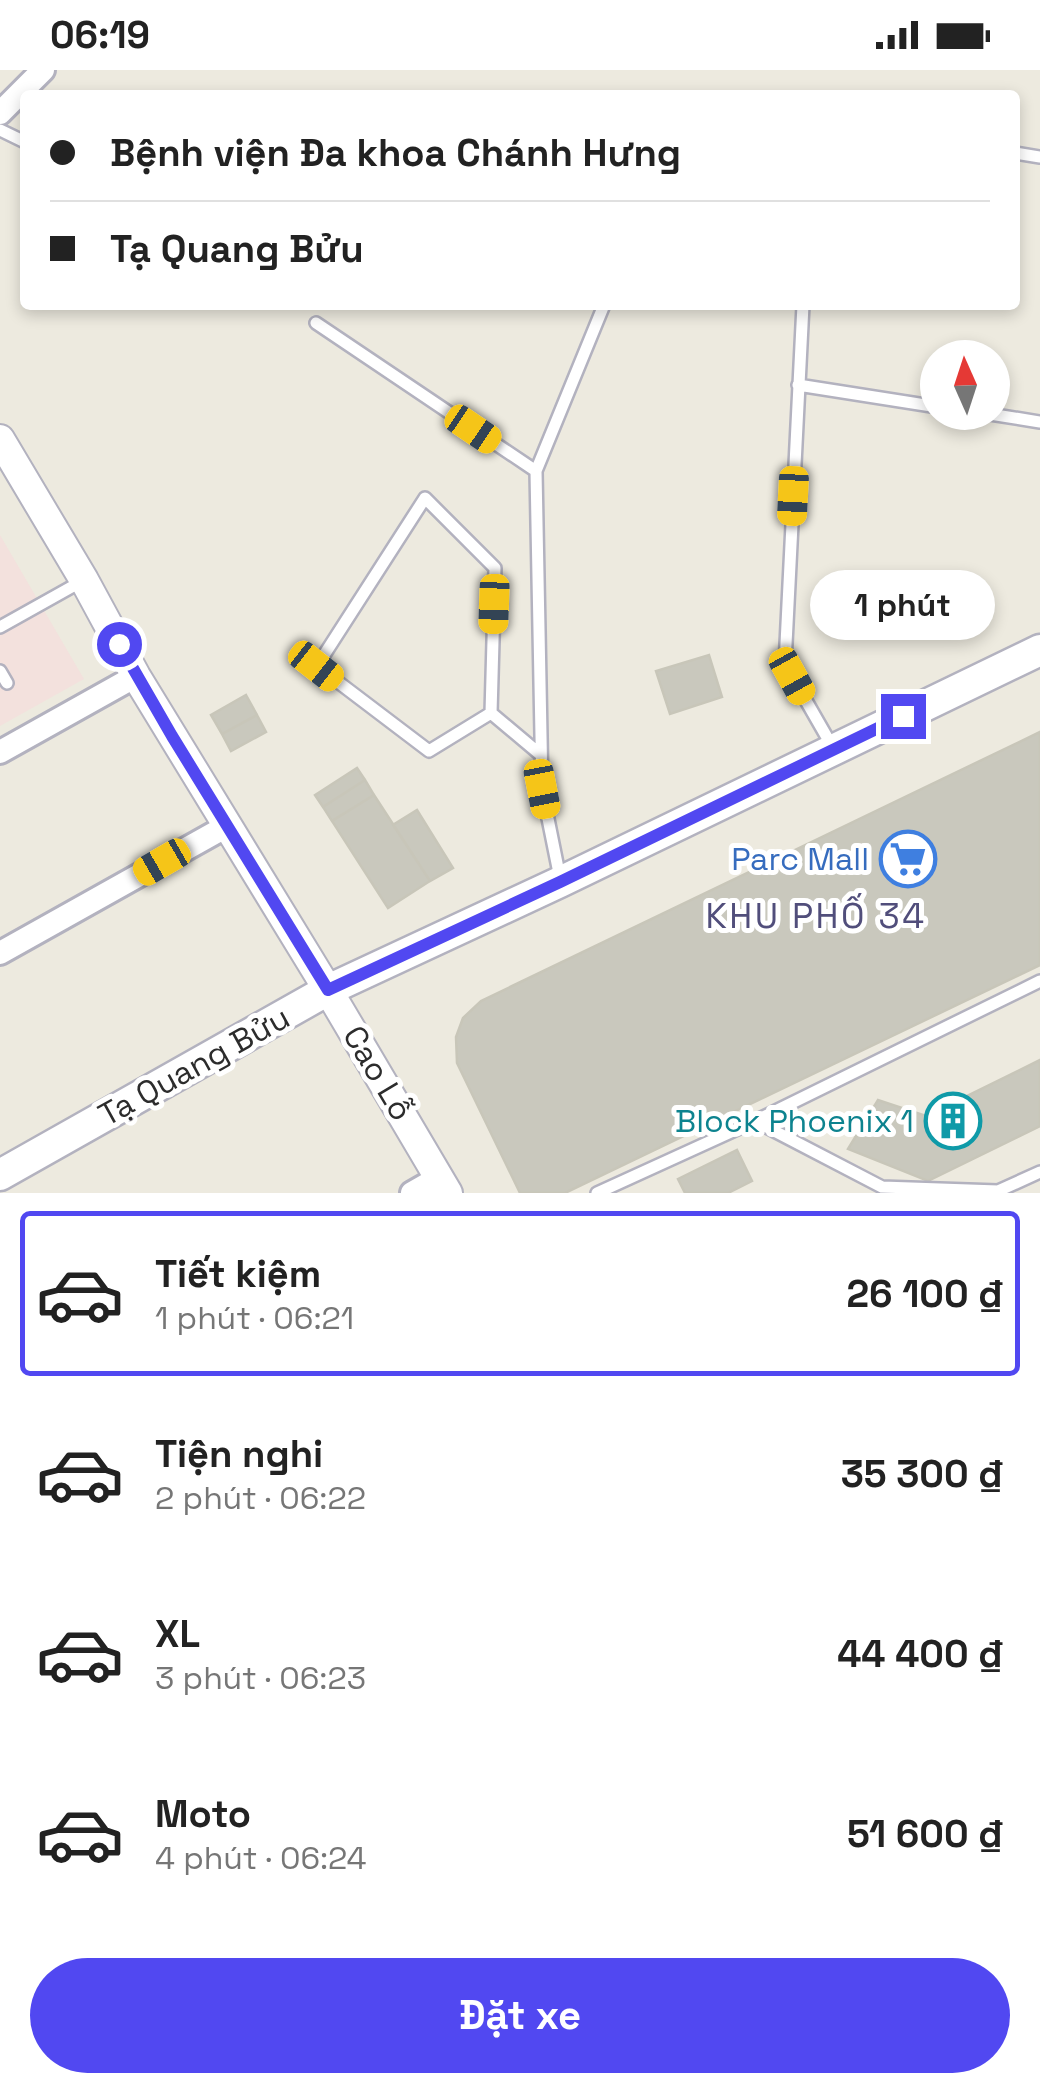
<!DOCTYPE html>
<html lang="vi">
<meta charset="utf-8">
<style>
body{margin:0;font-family:"Space Grotesk",sans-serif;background:#f6f6f6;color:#222;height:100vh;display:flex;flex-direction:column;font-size:38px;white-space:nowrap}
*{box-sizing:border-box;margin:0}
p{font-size:32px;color:#767676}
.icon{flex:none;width:55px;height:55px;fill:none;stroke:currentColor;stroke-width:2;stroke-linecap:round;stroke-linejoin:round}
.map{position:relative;height:1123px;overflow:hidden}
.panel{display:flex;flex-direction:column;background:#fff;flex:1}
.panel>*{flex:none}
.banner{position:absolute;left:20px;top:20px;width:1000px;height:220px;border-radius:10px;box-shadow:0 5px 15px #0003;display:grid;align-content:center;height:220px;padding:0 30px;background:#fff}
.needle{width:65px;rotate:357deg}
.buttons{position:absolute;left:920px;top:270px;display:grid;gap:20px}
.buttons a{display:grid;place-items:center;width:90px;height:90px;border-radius:50%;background:#fff;box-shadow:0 5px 15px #0003;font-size:50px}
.end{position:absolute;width:45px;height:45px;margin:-22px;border:12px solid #5148f1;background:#fff;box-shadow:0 0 0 5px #fff}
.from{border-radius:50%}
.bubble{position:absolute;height:70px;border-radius:35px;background:#fff;box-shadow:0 5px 15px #0003;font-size:32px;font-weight:600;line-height:70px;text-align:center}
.car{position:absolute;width:30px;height:60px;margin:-30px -15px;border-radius:12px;box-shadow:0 0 8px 2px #0007;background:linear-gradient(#f5c518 24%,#345 0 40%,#f5c518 0 76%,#345 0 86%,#f5c518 0)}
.banner b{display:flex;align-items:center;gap:35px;height:95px;font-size:38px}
.banner b+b{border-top:2px solid #e0e0e0}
.banner i{width:25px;height:25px;background:#222}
ul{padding:18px 0 0;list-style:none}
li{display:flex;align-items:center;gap:30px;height:165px;margin:0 20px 15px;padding:0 10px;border:5px solid transparent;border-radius:10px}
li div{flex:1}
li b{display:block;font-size:38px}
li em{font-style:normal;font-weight:600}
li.current{border-color:#5148f1}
li>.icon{width:90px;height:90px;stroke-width:1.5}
.primary-button{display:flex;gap:20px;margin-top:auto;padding:20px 30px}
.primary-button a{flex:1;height:115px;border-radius:60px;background:#5148f1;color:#fff;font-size:40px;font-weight:600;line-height:115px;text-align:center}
.status{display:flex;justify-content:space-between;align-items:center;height:70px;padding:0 50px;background:#fff;direction:ltr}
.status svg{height:28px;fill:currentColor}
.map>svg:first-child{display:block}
.medical{fill:#f3e1dd}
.building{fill:#c9c8bd;stroke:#c8c6b9;stroke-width:2.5}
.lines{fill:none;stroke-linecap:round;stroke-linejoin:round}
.service-casing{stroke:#b3b2bf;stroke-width:16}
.minor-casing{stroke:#b3b2bf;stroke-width:28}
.tertiary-casing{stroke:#b3b2bf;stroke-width:32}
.secondary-casing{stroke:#b3b2bf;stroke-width:35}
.service{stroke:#fff;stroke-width:11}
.minor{stroke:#fff;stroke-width:22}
.tertiary{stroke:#fff;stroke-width:28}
.secondary{stroke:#fff;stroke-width:30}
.route{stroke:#5148f1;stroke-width:12}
.labels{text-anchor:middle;stroke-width:10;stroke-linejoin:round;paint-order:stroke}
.shop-label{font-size:32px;fill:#366cbe;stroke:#fff;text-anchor:end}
.street-label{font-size:32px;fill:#2c2c2c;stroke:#fff}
.culture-label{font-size:32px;fill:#0d838f;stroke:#fff;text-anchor:end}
.neighbourhood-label{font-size:35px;letter-spacing:2.5px;fill:#514e7b;stroke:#fff}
</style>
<div class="status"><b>06:19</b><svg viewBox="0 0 49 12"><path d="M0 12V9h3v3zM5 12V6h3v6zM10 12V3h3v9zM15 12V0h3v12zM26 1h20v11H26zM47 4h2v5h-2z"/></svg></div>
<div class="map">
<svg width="1040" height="1123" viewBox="0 0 1040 1123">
<rect width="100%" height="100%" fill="#edeadf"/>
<!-- medical -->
<path class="medical" d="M0 465 84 609 0 656Z"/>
<!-- building -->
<path class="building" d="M709 585 722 627 670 644 656 601Z
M246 625 257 645 222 664 211 645Z
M257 645 266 662 231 681 222 664Z
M1040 662V895L565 1123H520L457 993 456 967 463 948 481 931Z
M357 698 365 710 323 737 315 725Z
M365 710 374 725 332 751 323 737Z
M374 725 430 811 388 838 332 751Z
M417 740 453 798 430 811 393 755Z
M1040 990V1056L928 1111 848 1079 878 1030 926 1046Z
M737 1080 752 1111 728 1123H685L678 1109Z"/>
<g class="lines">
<!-- service casing -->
<g class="service-casing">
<path id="service" d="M0 60 25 72
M1015 83 1040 87
M803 235 785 594 832 676
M316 253 536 401
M798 315 938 337
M977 342 1040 352
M0 557 84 510
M0 601 7 613
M491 643 495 498 425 428 317 596 429 681 491 643 541 685
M560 808 542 719 536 401 604 235
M755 1051 1040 911
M597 1123 755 1051 882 1117 998 1121 1040 1102"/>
</g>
<!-- minor casing -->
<g class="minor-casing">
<path id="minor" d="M0 43 43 0
M0 682 136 606
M0 883 227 756
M412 1123 440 1107"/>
</g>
<!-- tertiary casing -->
<g class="tertiary-casing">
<path id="tertiary" d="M0 369 84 510 136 606 328 920 448 1123"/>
</g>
<!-- secondary casing -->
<g class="secondary-casing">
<path id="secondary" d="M0 1105 328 920 560 812 1040 580"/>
</g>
<!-- service -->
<use href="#service" class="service"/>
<!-- minor -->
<use href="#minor" class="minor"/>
<!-- tertiary -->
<use href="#tertiary" class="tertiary"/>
<!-- secondary -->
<use href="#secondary" class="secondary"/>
</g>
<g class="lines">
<!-- route -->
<path class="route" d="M119 574 172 666 328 920 560 812 903 646"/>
</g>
<!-- icons -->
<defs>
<g id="supermarket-ring" transform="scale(2.875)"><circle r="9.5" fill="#fff" stroke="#3f7fe0" stroke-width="1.5"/><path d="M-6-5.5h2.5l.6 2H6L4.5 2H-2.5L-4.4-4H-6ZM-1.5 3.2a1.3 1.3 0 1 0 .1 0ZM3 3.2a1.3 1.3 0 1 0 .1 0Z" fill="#3f7fe0"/></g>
<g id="building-ring" transform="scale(2.875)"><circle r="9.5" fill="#fff" stroke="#0f9aa8" stroke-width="1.5"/><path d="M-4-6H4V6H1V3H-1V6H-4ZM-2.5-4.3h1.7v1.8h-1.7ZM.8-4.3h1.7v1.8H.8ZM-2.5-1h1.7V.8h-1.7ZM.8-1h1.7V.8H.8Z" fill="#0f9aa8"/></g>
</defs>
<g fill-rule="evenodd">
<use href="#supermarket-ring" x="908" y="789"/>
<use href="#building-ring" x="953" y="1051"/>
</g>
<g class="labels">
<!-- shop labels -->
<g class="shop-label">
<text x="869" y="800">Parc Mall</text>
</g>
<!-- street labels -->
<g class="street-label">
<text transform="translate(194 996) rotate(-29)" y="11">Tạ Quang Bửu</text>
<text transform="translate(378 1003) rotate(59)" y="11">Cao Lỗ</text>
</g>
<!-- culture labels -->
<g class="culture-label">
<text x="914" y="1062">Block Phoenix 1</text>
</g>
<!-- neighbourhood labels -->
<g class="neighbourhood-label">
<text x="816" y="858">KHU PHỐ 34</text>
</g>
</g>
</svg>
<div class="buttons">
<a><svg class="needle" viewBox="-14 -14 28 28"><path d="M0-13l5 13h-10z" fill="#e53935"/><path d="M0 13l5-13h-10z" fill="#767676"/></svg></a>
</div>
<i class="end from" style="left:119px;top:574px"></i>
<i class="end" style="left:903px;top:646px"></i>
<div class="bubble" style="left:810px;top:500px;width:185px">1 phút</div>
<i class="car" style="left:473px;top:359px;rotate:124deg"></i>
<i class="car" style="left:793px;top:426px;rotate:183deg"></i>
<i class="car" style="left:494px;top:534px;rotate:182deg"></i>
<i class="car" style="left:316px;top:596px;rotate:128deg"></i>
<i class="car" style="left:792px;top:606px;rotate:151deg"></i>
<i class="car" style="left:542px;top:719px;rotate:169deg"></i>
<i class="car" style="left:162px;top:792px;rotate:240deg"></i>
<div class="banner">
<b><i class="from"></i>Bệnh viện Đa khoa Chánh Hưng</b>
<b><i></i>Tạ Quang Bửu</b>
</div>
</div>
<section class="panel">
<ul>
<li class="current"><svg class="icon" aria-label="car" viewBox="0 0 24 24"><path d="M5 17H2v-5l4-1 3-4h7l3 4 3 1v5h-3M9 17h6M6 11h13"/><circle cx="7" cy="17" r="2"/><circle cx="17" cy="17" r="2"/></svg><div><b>Tiết kiệm</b><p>1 phút · 06:21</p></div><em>26 100 ₫</em></li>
<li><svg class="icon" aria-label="car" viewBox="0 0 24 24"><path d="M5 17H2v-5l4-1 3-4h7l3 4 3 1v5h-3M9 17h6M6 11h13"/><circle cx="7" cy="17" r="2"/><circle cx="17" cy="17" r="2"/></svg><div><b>Tiện nghi</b><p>2 phút · 06:22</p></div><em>35 300 ₫</em></li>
<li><svg class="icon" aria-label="car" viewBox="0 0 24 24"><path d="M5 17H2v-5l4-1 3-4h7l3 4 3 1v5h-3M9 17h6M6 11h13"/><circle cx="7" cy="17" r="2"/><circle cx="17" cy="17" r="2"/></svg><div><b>XL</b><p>3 phút · 06:23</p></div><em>44 400 ₫</em></li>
<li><svg class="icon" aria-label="car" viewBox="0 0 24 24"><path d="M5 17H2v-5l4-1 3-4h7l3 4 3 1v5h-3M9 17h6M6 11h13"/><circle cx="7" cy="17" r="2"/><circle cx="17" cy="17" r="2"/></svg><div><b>Moto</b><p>4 phút · 06:24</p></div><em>51 600 ₫</em></li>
</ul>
<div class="primary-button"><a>Đặt xe</a></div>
</section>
